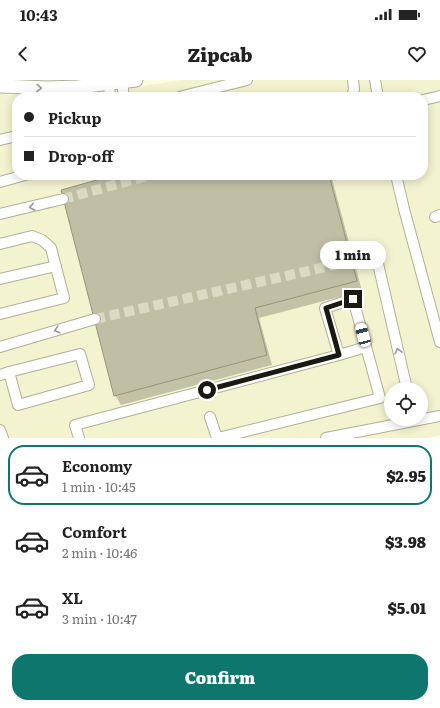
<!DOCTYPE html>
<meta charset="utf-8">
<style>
body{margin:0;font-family:Literata,serif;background:#f6f6f6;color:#222;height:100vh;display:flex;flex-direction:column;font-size:15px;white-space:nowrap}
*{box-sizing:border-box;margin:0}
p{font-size:13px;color:#767676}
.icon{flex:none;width:22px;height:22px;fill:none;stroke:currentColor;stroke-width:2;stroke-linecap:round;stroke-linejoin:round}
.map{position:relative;height:358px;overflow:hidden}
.details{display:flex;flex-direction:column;background:#fff;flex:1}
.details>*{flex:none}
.banner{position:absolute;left:12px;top:12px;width:416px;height:88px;border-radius:16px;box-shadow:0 2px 10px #0003;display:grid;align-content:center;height:88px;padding:0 12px;background:#fff}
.controls{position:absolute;left:384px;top:302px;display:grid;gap:8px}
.controls a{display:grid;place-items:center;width:44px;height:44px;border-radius:50%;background:#fff;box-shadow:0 2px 10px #0003;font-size:20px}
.end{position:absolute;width:18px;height:18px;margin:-9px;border:5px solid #1a1a10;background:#fff;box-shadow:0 0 0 2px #fff}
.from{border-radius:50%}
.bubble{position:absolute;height:28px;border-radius:14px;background:#fff;box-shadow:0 2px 10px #0003;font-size:13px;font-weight:800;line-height:28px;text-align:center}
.car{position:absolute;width:12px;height:24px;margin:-12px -6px;border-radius:5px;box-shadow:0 0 3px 1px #0007;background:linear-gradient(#fff 24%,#345 0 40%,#fff 0 76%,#345 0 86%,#fff 0)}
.banner b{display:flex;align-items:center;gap:14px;height:38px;font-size:15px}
.banner b+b{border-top:1px solid #e0e0e0}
.banner i{width:10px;height:10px;background:#222}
ul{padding:7px 0 0;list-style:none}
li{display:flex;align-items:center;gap:12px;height:60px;margin:0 8px 6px;padding:0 4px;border:2px solid transparent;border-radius:16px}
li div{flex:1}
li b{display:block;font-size:15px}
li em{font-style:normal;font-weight:800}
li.selected{border-color:#0f766e}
li>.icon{width:36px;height:36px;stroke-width:1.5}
.cta{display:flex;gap:8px;margin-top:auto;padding:8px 12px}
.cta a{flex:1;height:46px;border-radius:16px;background:#0f766e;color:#fff;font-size:16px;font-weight:800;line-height:46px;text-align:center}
.status{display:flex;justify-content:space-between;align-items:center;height:28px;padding:0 20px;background:#fff;direction:ltr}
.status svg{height:11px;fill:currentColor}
header{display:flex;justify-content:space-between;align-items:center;height:52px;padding:0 12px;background:#fff;font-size:18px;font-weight:800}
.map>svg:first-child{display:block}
.built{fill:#f4f3d0;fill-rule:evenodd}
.shadow{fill:#0003}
.building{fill:#c0bfa6;stroke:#95947b}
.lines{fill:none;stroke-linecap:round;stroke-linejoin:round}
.minor-tunnel{stroke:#dbdac2;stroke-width:10;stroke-dasharray:10 5;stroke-linecap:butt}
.minor-casing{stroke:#b0af96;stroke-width:12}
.major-casing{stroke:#b0af96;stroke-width:15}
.minor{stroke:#fff;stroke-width:10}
.major{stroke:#fff;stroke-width:13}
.oneway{stroke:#989893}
.route{stroke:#1a1a10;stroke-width:5}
</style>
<div class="status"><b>10:43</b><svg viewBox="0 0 49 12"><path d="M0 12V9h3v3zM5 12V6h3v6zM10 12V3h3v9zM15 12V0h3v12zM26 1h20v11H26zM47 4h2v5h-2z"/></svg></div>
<header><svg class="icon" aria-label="back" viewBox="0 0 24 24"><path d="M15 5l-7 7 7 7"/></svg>Zipcab<svg class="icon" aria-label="heart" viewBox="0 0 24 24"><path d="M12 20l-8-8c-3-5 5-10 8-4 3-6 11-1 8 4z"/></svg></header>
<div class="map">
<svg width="440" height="358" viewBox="0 0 440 358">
<rect width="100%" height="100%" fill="#fdfce1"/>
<!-- built -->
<path class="built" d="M181 0H440V355L425 358H0V14L12 15 93 14ZM17 17H423V95H17ZM391 309H421V339H391Z"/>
<!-- shadow -->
<path class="shadow" d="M119 95H331L362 211 259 238 272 285 121 325 115 315Z"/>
<!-- building -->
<path class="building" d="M115 95H329L357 201 255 228 267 275 114 316 61 110Z"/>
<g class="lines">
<!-- minor-tunnel -->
<path class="minor-tunnel" d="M63 119 150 95
M95 239 352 181"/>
<!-- minor casing -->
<g class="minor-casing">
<path id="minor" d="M375 0 378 17
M122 2 124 17
M109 4 110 17
M179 17 247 0
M352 17 354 9 353 0
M423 20 440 16
M0 60 17 56
M396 95 404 129 440 262
M0 102 25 95
M0 134 63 119
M435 137 440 135
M0 164 32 156 42 160 51 168 64 218 0 234
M352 181 376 175 407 309
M0 199 56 186
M0 267 95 239
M339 275 366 267
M0 295 9 292 80 274 89 305 18 325 9 292
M210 337 217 358
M0 350 3 358
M79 358 75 345 339 275 325 228 353 219 380 318 218 358
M326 358 440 336"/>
</g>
<!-- major casing -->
<g class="major-casing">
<path id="major" d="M0 6 47 8 78 7 136 0"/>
</g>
<!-- minor -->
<use href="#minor" class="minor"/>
<!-- major -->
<use href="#major" class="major"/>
</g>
<!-- one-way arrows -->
<defs><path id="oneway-chevron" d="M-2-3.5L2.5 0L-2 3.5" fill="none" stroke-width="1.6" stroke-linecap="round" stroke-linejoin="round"/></defs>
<g class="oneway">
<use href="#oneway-chevron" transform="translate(39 8) rotate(2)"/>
<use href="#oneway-chevron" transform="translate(32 127) rotate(167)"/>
<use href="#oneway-chevron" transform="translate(57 250) rotate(164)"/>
<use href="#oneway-chevron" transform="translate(398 271) rotate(-103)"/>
</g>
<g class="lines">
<!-- route -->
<path class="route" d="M207 310 339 275 326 228 353 219"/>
</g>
</svg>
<div class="controls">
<a><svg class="icon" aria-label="locate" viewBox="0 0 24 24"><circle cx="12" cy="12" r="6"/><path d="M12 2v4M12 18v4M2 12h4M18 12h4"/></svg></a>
</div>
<i class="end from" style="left:207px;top:310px"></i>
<i class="end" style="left:353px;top:219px"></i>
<div class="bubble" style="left:320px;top:161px;width:66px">1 min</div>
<i class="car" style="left:363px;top:255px;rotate:345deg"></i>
<div class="banner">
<b><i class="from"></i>Pickup</b>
<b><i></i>Drop-off</b>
</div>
</div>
<section class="details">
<ul>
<li class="selected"><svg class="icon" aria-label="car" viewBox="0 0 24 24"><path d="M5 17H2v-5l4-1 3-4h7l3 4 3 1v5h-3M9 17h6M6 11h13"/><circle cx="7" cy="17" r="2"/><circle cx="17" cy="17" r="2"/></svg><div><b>Economy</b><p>1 min · 10:45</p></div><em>$2.95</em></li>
<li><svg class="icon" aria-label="car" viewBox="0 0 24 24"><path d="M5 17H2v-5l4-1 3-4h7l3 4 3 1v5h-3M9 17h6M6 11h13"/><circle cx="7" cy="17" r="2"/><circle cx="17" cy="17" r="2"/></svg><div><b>Comfort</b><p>2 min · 10:46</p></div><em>$3.98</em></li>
<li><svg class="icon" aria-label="car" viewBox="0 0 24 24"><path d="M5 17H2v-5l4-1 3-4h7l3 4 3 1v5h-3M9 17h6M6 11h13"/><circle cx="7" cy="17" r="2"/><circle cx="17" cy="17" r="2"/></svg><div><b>XL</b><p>3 min · 10:47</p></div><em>$5.01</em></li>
</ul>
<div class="cta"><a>Confirm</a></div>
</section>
